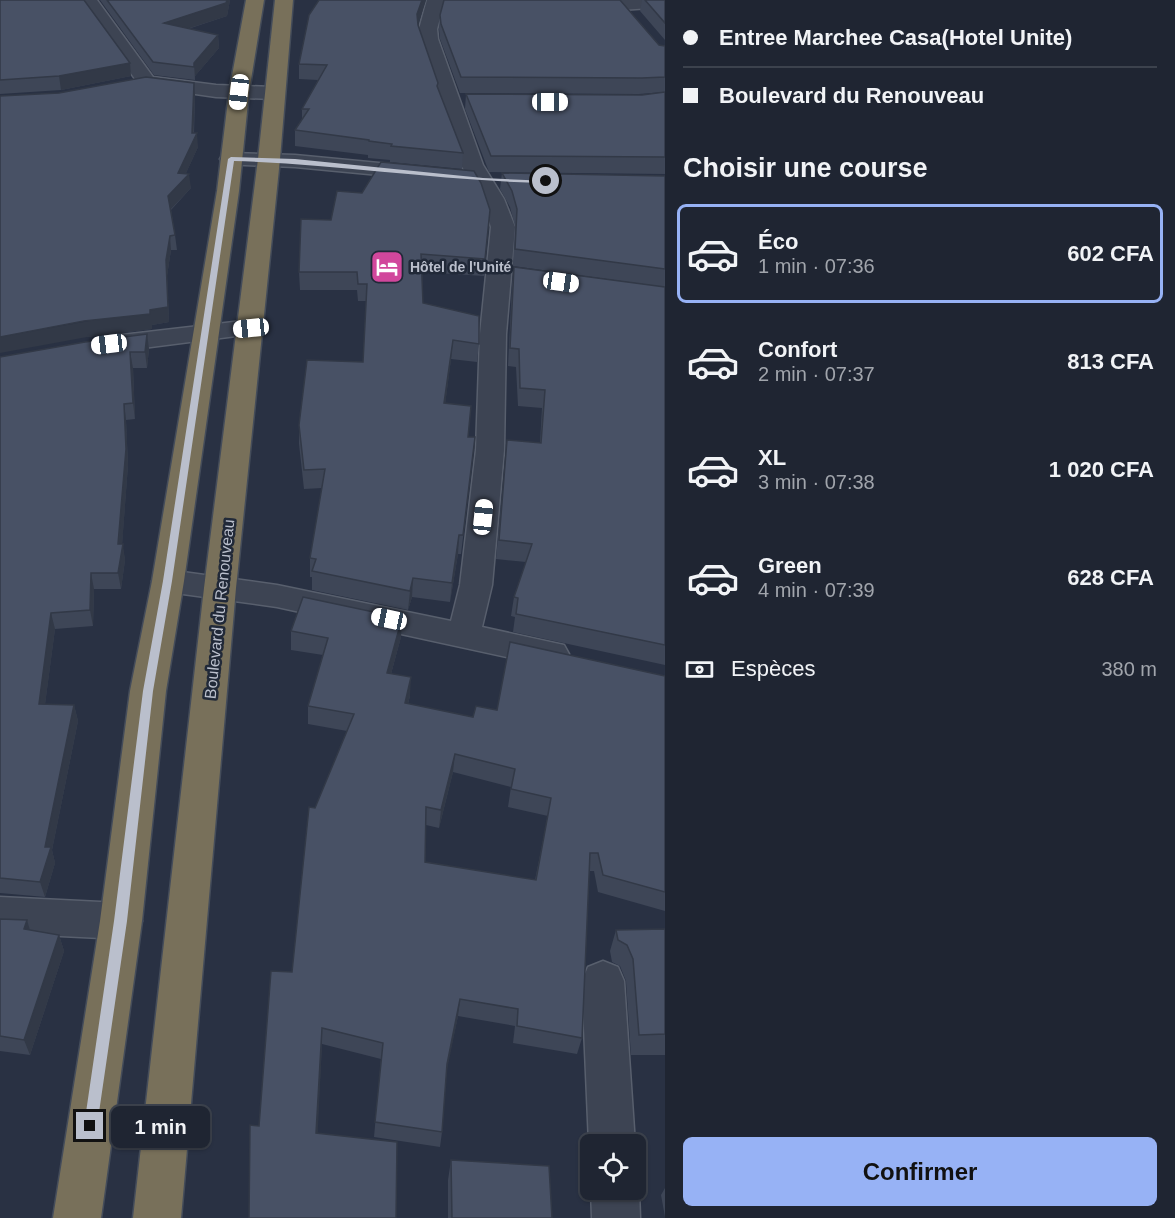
<!DOCTYPE html>
<html lang="fr">
<meta charset="utf-8">
<style>
body{margin:0;font-family:Helvetica,sans-serif;background:#2c313e;color:#f1f3f6;height:100vh;display:flex;flex-direction:column;font-size:22px;white-space:nowrap}
*{box-sizing:border-box;margin:0}
p{font-size:20px;color:#a1a5ac}
.icon{flex:none;width:33px;height:33px;fill:none;stroke:currentColor;stroke-width:2;stroke-linecap:round;stroke-linejoin:round}
.map{position:relative;flex:1;overflow:hidden}
.details{display:flex;flex-direction:column;background:#1f2532;width:510px}
.details>*{flex:none}
.hud{display:grid;align-content:center;height:132px;padding:0 18px;background:#1f2532}
.controls{position:absolute;left:580px;top:1134px;display:grid;gap:12px}
.controls a{display:grid;place-items:center;width:66px;height:66px;border-radius:9px;background:#1f2532;box-shadow:0 2px 4px #0004,0 0 0 2px #3c424d;font-size:30px}
.end{position:absolute;width:27px;height:27px;margin:-14px;border:8px solid #babfcc;background:#111;box-shadow:0 0 0 3px #111}
.from{border-radius:50%}
.bubble{position:absolute;height:42px;border-radius:9px;background:#1f2532;box-shadow:0 2px 4px #0004,0 0 0 2px #3c424d;font-size:20px;font-weight:700;line-height:42px;text-align:center}
.car{position:absolute;width:18px;height:36px;margin:-18px -9px;border-radius:8px;box-shadow:0 0 4px 2px #0007;background:linear-gradient(#fff 24%,#345 0 40%,#fff 0 76%,#345 0 86%,#fff 0)}
.hud b{display:flex;align-items:center;gap:21px;height:57px;font-size:22px}
.hud b+b{border-top:2px solid #3c424d}
.hud i{width:15px;height:15px;background:#f1f3f6}
ul{padding:0;list-style:none}
li{display:flex;align-items:center;gap:18px;height:99px;margin:0 12px 9px;padding:0 6px;border:3px solid transparent;border-radius:9px}
li div{flex:1}
li b{display:block;font-size:22px}
li em{font-style:normal;font-weight:700}
li.current{border-color:#97b2f5}
li>.icon{width:54px;height:54px;stroke-width:1.5}
h2{padding:0 18px;font-size:27px;line-height:72px}
.pay{display:flex;align-items:center;gap:15px;height:66px;padding:0 18px;font-size:22px}
.pay p{margin-inline-start:auto}
.button{display:flex;gap:12px;margin-top:auto;padding:12px 18px}
.button a{flex:1;height:69px;border-radius:9px;background:#97b2f5;color:#111;font-size:24px;font-weight:700;line-height:69px;text-align:center}
main{display:flex;flex:1;min-height:0}
.map>svg:first-child{display:block}
.lines{fill:none;stroke-linecap:round;stroke-linejoin:round}
.minor-casing{stroke:#585f6d;stroke-width:3}
.highway-casing{stroke:#444c5a;stroke-width:3}
.minor{fill:#3d4453;fill-rule:evenodd}
.highway{fill:#78705a;fill-rule:evenodd}
.wall{fill:#3e4657;fill-rule:evenodd}
.shaded-wall{fill:#323947}
.building{fill:#485165;stroke:#323947;stroke-width:1.5;fill-rule:evenodd}
.route{fill:#babfcc}
.labels{text-anchor:middle;stroke-width:5;stroke-linejoin:round;paint-order:stroke}
.far-poi-label{font-size:14px;font-weight:bold;fill:#babfcc;stroke:#212938;text-anchor:start}
.street-label{font-size:16px;fill:#babfcc;stroke:#212938}
</style>
<main>
<div class="map">
<svg width="665" height="1218" viewBox="0 0 665 1218">
<rect width="100%" height="100%" fill="#293143"/>
<g class="lines">
<!-- minor casing -->
<g class="minor-casing">
<path id="minor" d="M79 0H97L153 77 216 85 274 87 281 89 284 93 281 97 274 99 216 97 140 86Z
M427 0H445L437 29 438 39 483 165 504 199 515 227 506 334 504 450 492 585 482 627 564 645 569 654 564 663 552 667 277 607 168 592 157 589 152 581 157 573 168 570 277 585 451 621 460 585 476 450 480 334 491 227 482 199 461 165 420 39 419 29Z
M529 0H665V7L621 10 538 5 532 4Z
M231 153 295 155 421 167 429 168 432 173 429 178 421 179 295 167 223 164 220 159 223 154Z
M251 320 260 323 264 328 260 333 104 353 95 351 91 345 95 339 104 337Z
M0 897 121 903 136 908 142 921 136 934 121 939 0 933Z
M603 961 618 967 624 981 635 1144H591V1150L589 1144 582 981 588 967Z
M636 1183 639 1190 640 1218H592L591 1190H636Z"/>
</g>
<!-- highway casing -->
<g class="highway-casing">
<path id="highway" d="M246 0H264L249 92 239 191 184 581 166 691 142 921 101 1218H53L100 921 130 691 152 581 217 191 229 92Z
M275 0H293L280 159 236 588 181 1218H133L204 588 258 159Z"/>
</g>
<!-- minor -->
<use href="#minor" class="minor"/>
<!-- highway -->
<use href="#highway" class="highway"/>
</g>
<!-- wall -->
<path class="wall" d="M0 0 131 76 61 90 0 94Z
M100 0H230L227 16 188 29 218 35 219 48 195 76V80L154 75Z
M426 0 418 24 438 83V89L463 153 462 169 390 162V160L368 158V155L295 146V130L302 120V109L318 80 299 79V64Z
M642 0H665V40L640 11Z
M440 15 665 46V92L639 94 460 93 440 39 439 29Z
M194 83 195 96 194 133 198 147 186 173 191 188 171 210 175 235 177 250H171L167 276 169 322 152 325V329L87 337Z
M665 92V174L489 172 465 109 466 94 642 95Z
M502 173 665 176V287L513 266 515 226 510 207 500 189Z
M490 210 484 276 422 272 423 303 479 344 477 362 451 359 445 404 468 437 473 456 461 554H458L450 602 412 597 408 610 312 590V577H310V558L322 488 304 489 299 444V425L363 362 366 301H358L357 290H300L299 272 331 220Z
M514 267 665 287V665L513 632 515 617 511 616 514 597 526 562 496 559 507 440 540 443 542 408 518 406 516 367 508 366 512 285Z
M147 334 149 349 147 368H133L135 419 126 420 128 465 122 544 125 560 121 589H94L93 626 55 629 45 704 74 705 78 721 52 850 55 863 45 897 0 893V357Z
M402 618 401 637 391 674 410 696 408 704 473 717 497 710 665 676V911L598 892 594 871H589L582 1038 577 1054 513 1043 515 1026 458 1016 446 1071 442 1132 440 1147 374 1137 381 1059 322 1044 317 1133 259 1126 292 972 315 808 347 731 308 724V706L323 655 291 650V631ZM453 772 511 787 508 807 548 816 535 880 425 862 426 825 439 828Z
M0 919 27 920 30 930 59 935 64 951 30 1055 0 1051Z
M665 929V1055H631L626 981 620 966 612 962 610 951 616 930Z
M451 1160 552 1218H448V1180Z
M665 1188V1217L661 1195Z"/>
<!-- shaded-wall -->
<path class="shaded-wall" d="M227 0H230L227 16 165 36 164 23Z
M422 0H426L417 28V14Z
M218 35 219 48 195 76V80L194 63Z
M130 63 131 76 61 90 59 76Z
M194 83 195 96 193 141 197 133 198 147 182 182 189 174 191 188 169 211 168 196 192 133Z
M170 236 171 250 167 276 169 322 152 325V329L87 337 0 353V337L150 310 166 260Z
M147 334 149 349 147 368 145 352Z
M453 340 451 359 443 422 444 403Z
M130 352 133 368 135 419 133 403Z
M124 404 126 420 128 465 122 547 123 544 125 560 121 589 118 573Z
M459 535 458 554 450 602 452 583Z
M91 573 94 589 93 626 90 610Z
M413 578 412 597 408 610 410 591Z
M51 613 55 629 43 720 39 704Z
M402 618 401 637 386 692 387 673Z
M411 677 410 696 403 722 405 703Z
M74 705 78 721 52 850 55 863 45 897 40 882 45 847Z
M455 754 453 772 439 828 441 810Z
M27 920 32 937 24 929Z
M59 935 64 951 30 1055 24 1040Z
M460 999 458 1016 445 1080 447 1064Z
M322 1028V1044L317 1148 316 1133Z"/>
<!-- building -->
<path class="building" d="M0 0H84L130 63 59 76 0 80Z
M107 0H227L226 3 164 23 218 35 194 63V67L153 62Z
M319 0H422L417 14 418 25 438 83 437 86 463 153 391 146 392 144 369 141V140L295 130 309 109H302L327 65 299 64 309 15Z
M444 0H620L659 45 665 46V77L642 78 461 77 441 24 440 15Z
M645 0H665V23Z
M146 77 194 83 192 133H197L178 173 189 174 168 196 175 235 170 236 166 260 168 307 150 310V314L84 321 0 337V96L59 93Z
M665 92V157L491 156 466 94 642 95Z
M381 162 474 171 481 183 490 210 485 259 421 254 423 303 479 316V344L453 340 444 403 471 406 468 437H475L463 535H459L452 583 413 578 410 591 312 571 316 559 310 558 325 469 304 470 299 425 307 360 363 362 367 284H358L357 272H299L301 219 331 220 337 191 362 193Z
M502 173 665 176V269L515 249 517 209 512 191Z
M514 267 665 287V645L516 614 518 598 514 597 532 544 499 540 507 440 541 443 545 390 520 388 519 349 510 348Z
M147 334 145 352H130L133 403 124 404 126 449 118 544H123L118 573H91L90 610 51 613 39 704 74 705 45 847H51L40 882 0 878V357L85 342Z
M303 597 402 618 387 673 411 677 405 703 473 717 476 706 497 710 510 642 665 676V892L603 875 598 853H590L582 1038 517 1026 518 1009 460 999 447 1064 442 1132 375 1122 383 1043 322 1028 316 1133 397 1142 396 1218H249L250 1125 259 1126 271 971 292 972 309 807 315 808 354 714 308 706 328 638 291 631ZM455 754 515 769 511 789 551 798 536 880 425 862 426 807 441 810Z
M0 919 27 920 24 929 59 935 24 1040 0 1036Z
M665 929V1034L639 1035 633 959 627 945 618 940 616 930Z
M451 1160 549 1166 552 1218H452Z"/>
<!-- route -->
<path class="route" d="M231 157 295 159 483 178 549 181 546 183C442 181 338 164 234 161L172 581 153 691 127 921 97 1126 95 1131 90 1133 86 1131 84 1126 114 921 143 691 163 581 228 159Z"/>
<!-- icons -->
<defs>
<g id="hotel-square" transform="scale(1.725)"><rect x="-9" y="-9" width="18" height="18" rx="4" fill="#d1479c" stroke="#212938"/><path d="M-6-4.5h1.5V1H6V5H4.5V3h-9V5H-6ZM-4 0a1.8 1.8 0 1 1 3.6 0ZM.5 0V-2.5h3Q6-2.5 6 0Z" fill="#fff"/></g>
</defs>
<g fill-rule="evenodd">
<use href="#hotel-square" x="387" y="267"/>
</g>
<g class="labels">
<!-- far-poi labels -->
<g class="far-poi-label">
<text x="410" y="272">Hôtel de l'Unité</text>
</g>
<!-- street labels -->
<g class="street-label">
<text transform="translate(219 609) rotate(-84)" y="6">Boulevard du Renouveau</text>
</g>
</g>
</svg>
<div class="controls">
<a><svg class="icon" aria-label="locate" viewBox="0 0 24 24"><circle cx="12" cy="12" r="6"/><path d="M12 2v4M12 18v4M2 12h4M18 12h4"/></svg></a>
</div>
<i class="end from" style="left:546px;top:181px"></i>
<i class="end" style="left:90px;top:1126px"></i>
<div class="bubble" style="left:111px;top:1106px;width:99px">1 min</div>
<i class="car" style="left:239px;top:92px;rotate:187deg"></i>
<i class="car" style="left:550px;top:102px;rotate:90deg"></i>
<i class="car" style="left:561px;top:282px;rotate:98deg"></i>
<i class="car" style="left:251px;top:328px;rotate:264deg"></i>
<i class="car" style="left:109px;top:344px;rotate:263deg"></i>
<i class="car" style="left:483px;top:517px;rotate:6deg"></i>
<i class="car" style="left:389px;top:619px;rotate:282deg"></i>
</div>
<section class="details">
<div class="hud">
<b><i class="from"></i>Entree Marchee Casa(Hotel Unite)</b>
<b><i></i>Boulevard du Renouveau</b>
</div>
<h2>Choisir une course</h2>
<ul>
<li class="current"><svg class="icon" aria-label="car" viewBox="0 0 24 24"><path d="M5 17H2v-5l4-1 3-4h7l3 4 3 1v5h-3M9 17h6M6 11h13"/><circle cx="7" cy="17" r="2"/><circle cx="17" cy="17" r="2"/></svg><div><b>Éco</b><p>1 min · 07:36</p></div><em>602 CFA</em></li>
<li><svg class="icon" aria-label="car" viewBox="0 0 24 24"><path d="M5 17H2v-5l4-1 3-4h7l3 4 3 1v5h-3M9 17h6M6 11h13"/><circle cx="7" cy="17" r="2"/><circle cx="17" cy="17" r="2"/></svg><div><b>Confort</b><p>2 min · 07:37</p></div><em>813 CFA</em></li>
<li><svg class="icon" aria-label="car" viewBox="0 0 24 24"><path d="M5 17H2v-5l4-1 3-4h7l3 4 3 1v5h-3M9 17h6M6 11h13"/><circle cx="7" cy="17" r="2"/><circle cx="17" cy="17" r="2"/></svg><div><b>XL</b><p>3 min · 07:38</p></div><em>1 020 CFA</em></li>
<li><svg class="icon" aria-label="car" viewBox="0 0 24 24"><path d="M5 17H2v-5l4-1 3-4h7l3 4 3 1v5h-3M9 17h6M6 11h13"/><circle cx="7" cy="17" r="2"/><circle cx="17" cy="17" r="2"/></svg><div><b>Green</b><p>4 min · 07:39</p></div><em>628 CFA</em></li>
</ul>
<div class="pay"><svg class="icon" aria-label="cash" viewBox="0 0 24 24"><path d="M3 7h18v10H3z"/><circle cx="12" cy="12" r="2"/></svg>Espèces<p>380 m</p></div>
<div class="button"><a>Confirmer</a></div>
</section>
</main>
